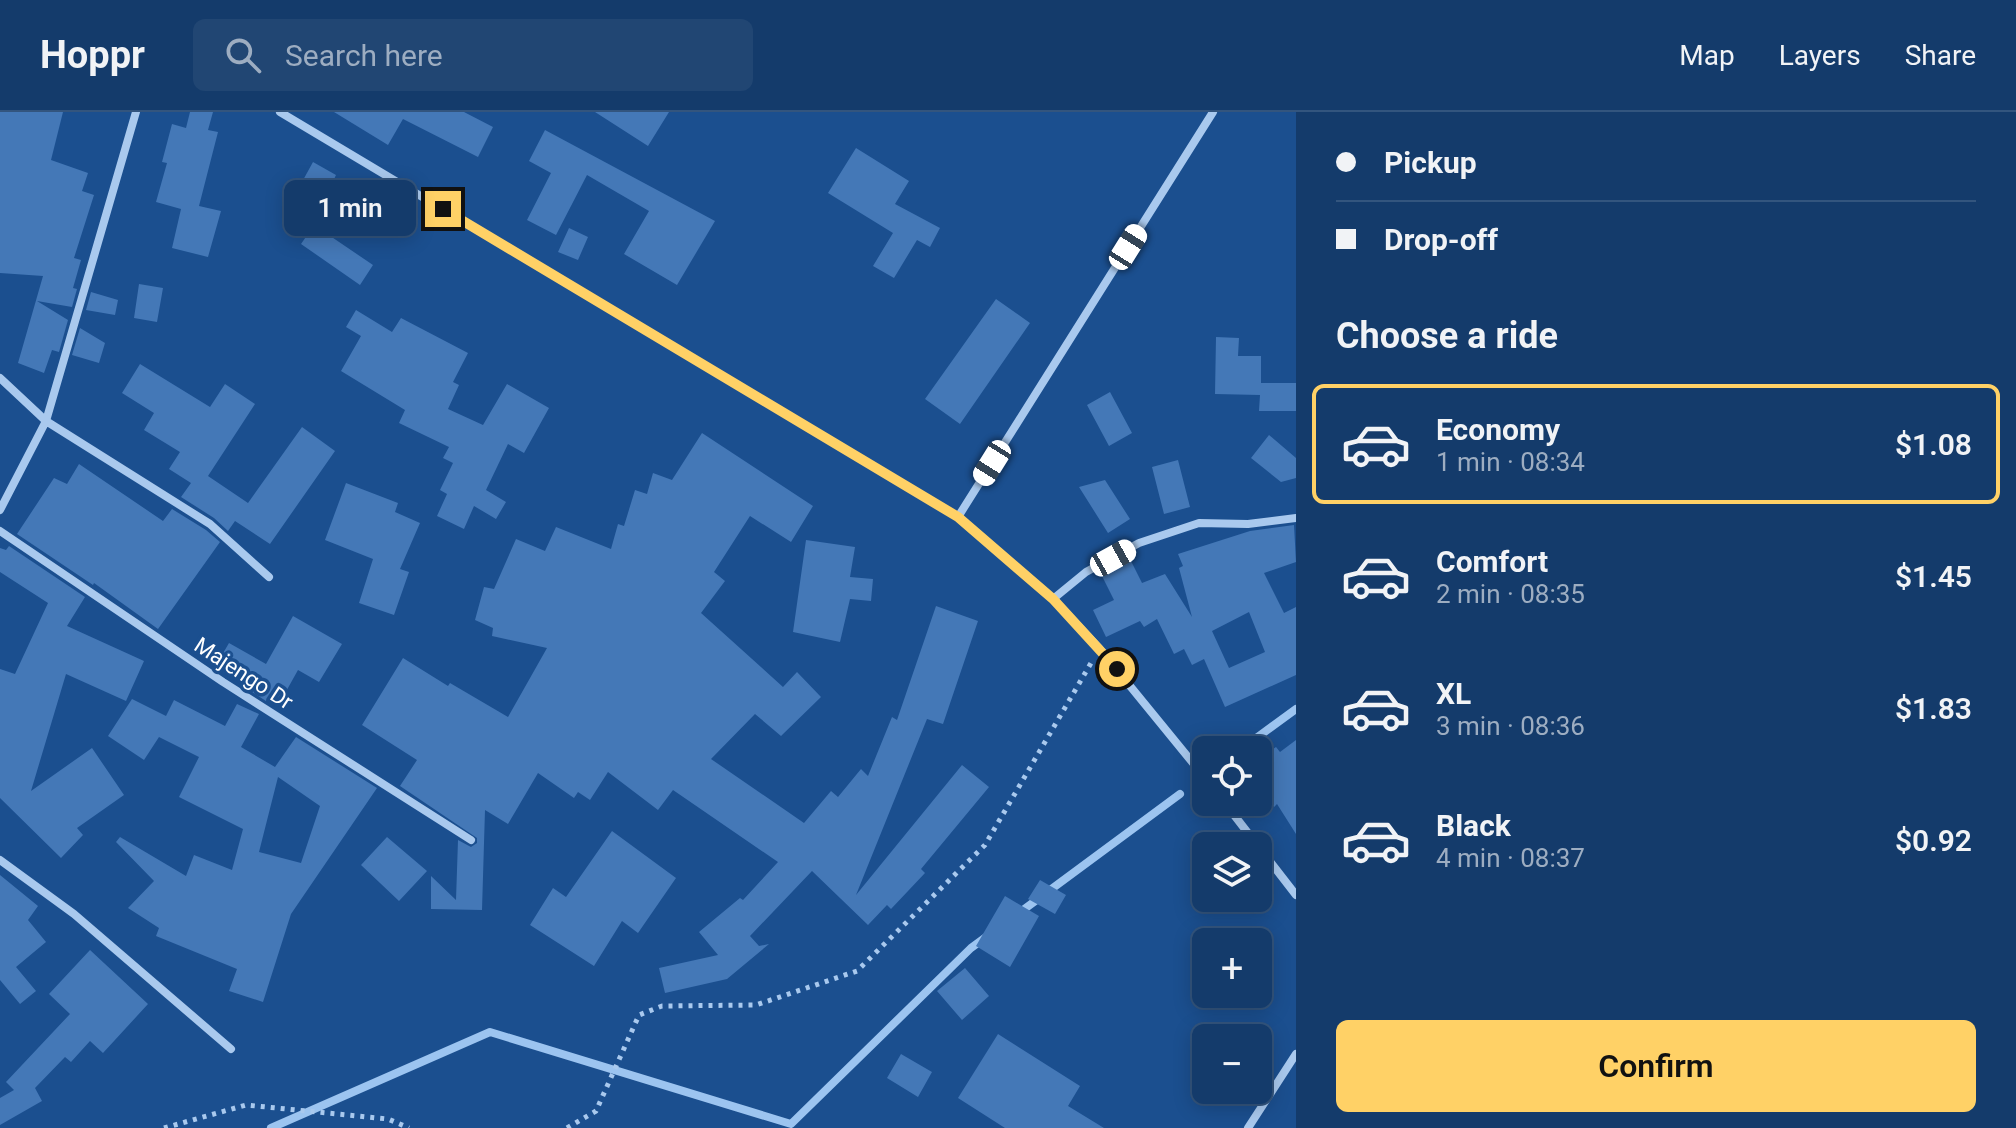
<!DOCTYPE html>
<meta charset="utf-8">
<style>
body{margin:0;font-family:Roboto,sans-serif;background:#214673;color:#f1f3f6;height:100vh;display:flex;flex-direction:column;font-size:30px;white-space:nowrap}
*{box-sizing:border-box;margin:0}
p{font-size:26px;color:#9dadc1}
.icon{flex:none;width:44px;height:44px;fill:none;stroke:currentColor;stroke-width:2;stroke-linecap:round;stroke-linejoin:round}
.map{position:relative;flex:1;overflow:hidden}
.panel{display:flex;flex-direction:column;background:#143b6b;width:720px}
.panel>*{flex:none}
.banner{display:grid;align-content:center;height:176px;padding:0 40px;background:#143b6b}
.tools{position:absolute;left:1192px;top:624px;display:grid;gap:16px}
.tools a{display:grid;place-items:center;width:80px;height:80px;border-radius:12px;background:#143b6b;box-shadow:0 4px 20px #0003,0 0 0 2px #33557e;font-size:40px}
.end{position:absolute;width:36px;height:36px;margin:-18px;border:10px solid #ffd166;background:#111;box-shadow:0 0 0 4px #111}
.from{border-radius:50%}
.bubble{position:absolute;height:56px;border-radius:12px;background:#143b6b;box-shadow:0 4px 20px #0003,0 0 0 2px #33557e;font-size:26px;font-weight:600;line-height:56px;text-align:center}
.car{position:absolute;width:24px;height:48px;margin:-24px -12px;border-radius:10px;box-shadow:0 0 6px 2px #0007;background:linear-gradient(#fff 24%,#345 0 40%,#fff 0 76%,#345 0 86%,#fff 0)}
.banner b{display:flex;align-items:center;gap:28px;height:76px;font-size:30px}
.banner b+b{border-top:2px solid #33557e}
.banner i{width:20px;height:20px;background:#f1f3f6}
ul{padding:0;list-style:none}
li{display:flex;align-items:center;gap:24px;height:120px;margin:0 16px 12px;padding:0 24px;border:4px solid transparent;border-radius:12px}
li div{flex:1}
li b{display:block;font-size:30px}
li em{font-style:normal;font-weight:600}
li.active{border-color:#ffd166}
li>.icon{width:72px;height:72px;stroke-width:1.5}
h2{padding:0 40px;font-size:36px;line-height:96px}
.button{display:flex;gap:16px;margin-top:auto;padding:16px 40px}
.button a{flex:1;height:92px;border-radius:12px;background:#ffd166;color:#111;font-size:32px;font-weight:600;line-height:92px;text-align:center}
header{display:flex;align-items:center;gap:48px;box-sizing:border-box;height:112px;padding:0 40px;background:#143b6b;border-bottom:2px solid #33557e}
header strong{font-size:38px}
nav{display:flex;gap:44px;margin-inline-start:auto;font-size:28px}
.search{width:560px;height:72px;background:#214673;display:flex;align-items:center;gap:20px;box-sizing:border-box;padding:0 28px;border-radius:12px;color:#9dadc1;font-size:30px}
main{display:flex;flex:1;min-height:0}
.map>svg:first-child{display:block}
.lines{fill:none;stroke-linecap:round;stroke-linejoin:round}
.stream{stroke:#9cc4f0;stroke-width:8}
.building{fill:#4478b7;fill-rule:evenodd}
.path{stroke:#a9c9ee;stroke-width:5;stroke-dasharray:4 6;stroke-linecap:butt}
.street{stroke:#a9c9ee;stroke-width:8}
.route{stroke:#ffd166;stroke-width:10}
.labels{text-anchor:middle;stroke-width:7;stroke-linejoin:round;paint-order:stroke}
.street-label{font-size:22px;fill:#fff;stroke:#1b4f8f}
</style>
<header>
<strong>Hoppr</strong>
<div class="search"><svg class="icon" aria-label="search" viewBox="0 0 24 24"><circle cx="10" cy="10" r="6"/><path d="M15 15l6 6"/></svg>Search here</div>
<nav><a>Map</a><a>Layers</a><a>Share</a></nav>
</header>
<main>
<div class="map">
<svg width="1296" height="1016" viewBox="0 0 1296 1016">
<rect width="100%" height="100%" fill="#1b4f8f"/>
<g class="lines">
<!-- stream -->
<path class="stream" d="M1240 638 1296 597
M1019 801 1180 682
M271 1016 490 920 791 1012 971 836 986 825"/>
</g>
<!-- building -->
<path class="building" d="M0 0H63L51 48 88 61 82 79 94 83 74 146 81 148 73 176 77 177 72 195 37 189 68 208 59 240 52 238 44 261 18 251 43 164 0 161Z
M190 0H213L208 18 218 20 199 94 221 99 208 145 172 136 181 97 156 90 167 51 162 50 172 12 186 16Z
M334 0H464L493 15 478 45 403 7 388 33Z
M595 0H669L648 34Z
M545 18 715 109 677 173 624 142 649 99 587 63 556 123 527 108 551 61 529 49Z
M856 36 909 69 895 92 940 116 930 135 917 128 894 166 873 154 893 121 828 81Z
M313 50 336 63 326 84 302 70Z
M314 113 373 153 360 173 301 132Z
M569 116 588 125 578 148 558 140Z
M139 172 163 176 157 210 134 206Z
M91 180 118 188 115 203 86 198Z
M996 187 1030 211 960 312 925 287Z
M356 198 392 220 401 206 468 241 453 270 459 273 448 297 483 313 507 272 549 296 524 341 508 332 486 378 506 390 496 407 474 394 464 417 437 404 447 382 440 378 453 351 443 346 449 335 399 311 405 298 341 259 361 224 346 215Z
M80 216 105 231 99 251 72 243Z
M1216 225 1239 226 1238 244H1261V271H1296V299H1259L1260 283 1215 282Z
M140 252 210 295 225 272 255 292 208 364 248 391 302 315 335 339 270 432 235 409 228 419 214 406 181 385 191 371 169 357 180 340 144 318 154 301 122 281Z
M1110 280 1132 321 1109 334 1087 293Z
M702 321 813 394 791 430 750 404 714 460 725 469 701 501 783 575 797 560 821 585 781 624 755 602 711 647 804 711 831 679 838 685 861 657 868 664 892 605 897 608 936 494 978 509 943 612 927 607 856 783 962 653 989 675 921 757 925 761 891 797 887 793 868 813 812 759 750 824 759 834 769 832 727 867 665 881 659 856 718 843 699 820 740 786 743 788 778 750 673 678 658 698 608 660 590 688 578 680 574 686 538 661 508 712 485 698 482 798 431 797V764L456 788 458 728 471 735 477 731V726L400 674 417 648 362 613 403 546 448 574 450 571 508 605 547 536 492 524 493 516 475 508 484 475 494 477 516 427 545 439 556 415 611 437 618 412 624 414 635 378 647 382 653 361 672 368Z
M1269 323 1296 346V366L1281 370 1251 346Z
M1178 348 1190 395 1164 402 1152 355Z
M79 352 163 409 172 397 206 418 220 430 158 517 94 471 93 473 17 422 54 366 67 372Z
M1105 368 1130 407 1108 421 1079 375Z
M346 371 398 391 395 400 420 411 400 457 409 460 394 503 359 491 373 447 325 428Z
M1294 413 1296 450 1264 461 1284 501 1296 495V563L1225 595 1204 547 1192 553 1184 537 1174 542 1157 507 1144 515 1140 509 1106 525 1093 498 1114 488 1101 462 1130 447 1142 471 1165 462 1192 505 1179 456 1183 454 1178 442 1250 419ZM1249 500 1265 540 1229 556 1212 519Z
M806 428 855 435 850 465 873 467 871 489 850 487 840 530 793 520Z
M9 434 85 485 67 514 144 549 126 589 66 562 31 679 92 636 124 683 77 716 83 723 61 746 0 686V557L15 562 48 491 0 460V436L6 438Z
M293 504 342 532 319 570 298 558 279 592 267 586 266 589 246 576 247 574 215 555 229 531 266 552Z
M132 587 166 604 174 588 225 614 237 592 259 602 241 635 275 655 296 625 377 676 291 802 263 890 229 879 237 857 156 824 159 816 128 796 154 769 116 730 120 725 186 764 194 743 232 758 243 717 179 685 199 645 159 625 144 648 108 624ZM278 665 320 694 301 751 259 740Z
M1296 628V722L1277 692 1274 695 1258 673V648L1276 635 1280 640Z
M612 719 676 766 638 821 622 809 594 854 530 813 553 776 566 785Z
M387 725 427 759 399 789 361 753Z
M0 763 38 794 28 808 46 830 16 855 36 879 20 892 0 868Z
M1040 768 1066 783 1055 802 1028 787Z
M1005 784 1039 804 1010 855 976 834Z
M90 838 148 892 103 941 90 929 71 950 65 945 35 976 42 989 0 1013V986L14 978 6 970 70 902 49 882Z
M965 856 989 884 962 908 937 879Z
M998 922 1080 974 1068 994 1104 1016H1005L958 986Z
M901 942 932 960 918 985 887 966Z"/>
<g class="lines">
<!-- path -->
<path class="path" d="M164 1016 246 993 388 1007 409 1016
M567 1016 596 999 639 903 662 894 756 893 857 859 985 733 1091 551"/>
<!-- street -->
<path class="street" d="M280 0 958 405 1053 487 1099 536 1206 667
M0 266 46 309 210 412 269 465
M0 398 46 309 136 0
M958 405 1213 0
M0 419 223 570 471 728
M1053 487 1086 460 1139 431 1199 411 1248 412 1296 406
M1224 690 1258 734
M1258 734 1296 783
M0 748 74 802 231 937
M1248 1016 1296 942"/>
</g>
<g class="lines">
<!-- route -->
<path class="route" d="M443 97 958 405 1053 487 1117 557"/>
</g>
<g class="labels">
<!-- street labels -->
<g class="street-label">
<text transform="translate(244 561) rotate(33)" y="8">Majengo Dr</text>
</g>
</g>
</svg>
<div class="tools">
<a><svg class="icon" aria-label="locate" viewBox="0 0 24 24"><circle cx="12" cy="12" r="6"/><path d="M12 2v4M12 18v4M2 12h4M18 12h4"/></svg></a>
<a><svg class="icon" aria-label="layers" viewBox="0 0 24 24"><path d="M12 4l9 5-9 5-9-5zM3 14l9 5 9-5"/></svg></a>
<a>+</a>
<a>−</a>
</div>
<i class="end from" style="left:1117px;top:557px"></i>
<i class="end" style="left:443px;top:97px"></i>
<div class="bubble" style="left:284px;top:68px;width:132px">1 min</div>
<i class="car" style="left:1128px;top:135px;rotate:32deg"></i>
<i class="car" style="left:992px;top:351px;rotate:212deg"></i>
<i class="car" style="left:1113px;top:446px;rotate:61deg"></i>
</div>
<section class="panel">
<div class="banner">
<b><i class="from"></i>Pickup</b>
<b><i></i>Drop-off</b>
</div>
<h2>Choose a ride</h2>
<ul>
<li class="active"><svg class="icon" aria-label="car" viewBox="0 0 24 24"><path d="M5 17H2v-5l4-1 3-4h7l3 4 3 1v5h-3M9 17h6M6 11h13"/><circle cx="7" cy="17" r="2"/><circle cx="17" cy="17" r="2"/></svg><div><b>Economy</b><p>1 min · 08:34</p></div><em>$1.08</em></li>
<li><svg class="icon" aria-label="car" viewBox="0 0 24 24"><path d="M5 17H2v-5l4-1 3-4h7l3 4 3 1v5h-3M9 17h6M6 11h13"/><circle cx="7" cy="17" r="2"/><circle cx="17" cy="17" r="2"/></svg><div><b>Comfort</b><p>2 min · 08:35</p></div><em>$1.45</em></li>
<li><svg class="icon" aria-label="car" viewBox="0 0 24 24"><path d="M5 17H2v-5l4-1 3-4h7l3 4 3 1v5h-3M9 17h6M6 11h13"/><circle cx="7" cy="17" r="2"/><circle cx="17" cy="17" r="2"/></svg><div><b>XL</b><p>3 min · 08:36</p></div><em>$1.83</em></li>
<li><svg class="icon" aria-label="car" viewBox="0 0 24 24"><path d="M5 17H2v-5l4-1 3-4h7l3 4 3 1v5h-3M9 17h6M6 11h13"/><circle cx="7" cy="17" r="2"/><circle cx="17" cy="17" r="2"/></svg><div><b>Black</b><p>4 min · 08:37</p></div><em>$0.92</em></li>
</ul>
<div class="button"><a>Confirm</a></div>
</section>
</main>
